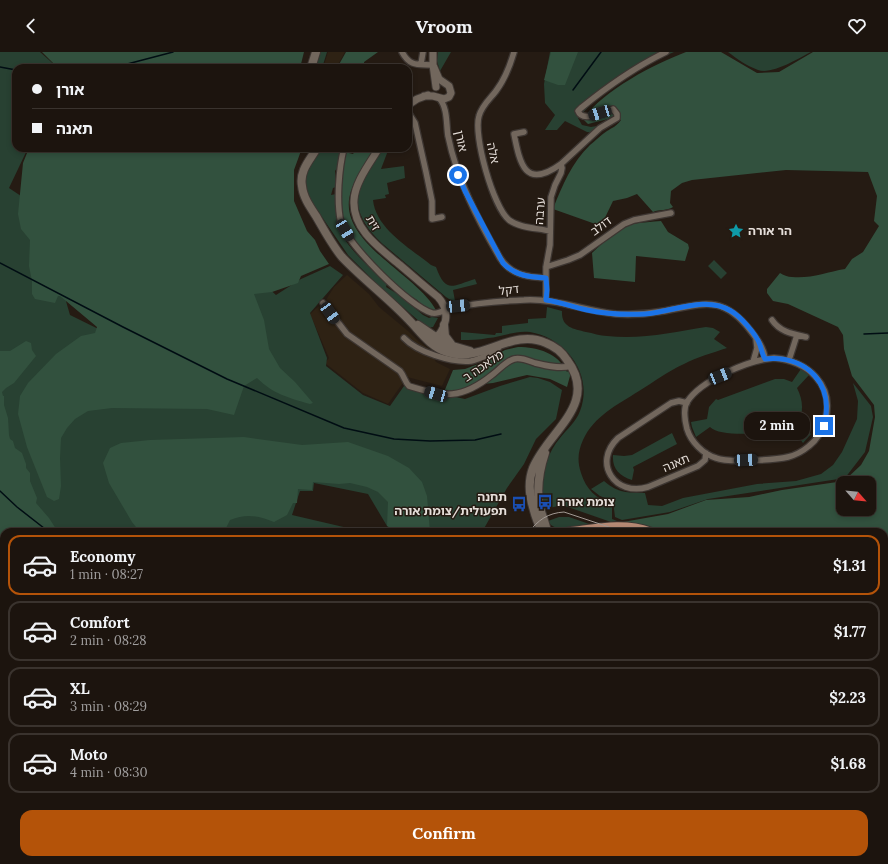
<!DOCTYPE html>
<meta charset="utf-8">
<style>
body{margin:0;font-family:Lora,"Noto Sans Hebrew",serif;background:#251d17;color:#f1f3f6;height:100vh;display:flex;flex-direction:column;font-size:15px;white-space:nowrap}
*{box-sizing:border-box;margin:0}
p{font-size:13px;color:#a09e9e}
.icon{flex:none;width:22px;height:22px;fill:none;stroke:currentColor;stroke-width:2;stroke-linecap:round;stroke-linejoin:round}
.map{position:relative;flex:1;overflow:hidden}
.drawer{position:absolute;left:0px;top:476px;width:888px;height:336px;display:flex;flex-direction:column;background:#1c140e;border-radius:12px 12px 0 0;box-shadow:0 2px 6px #0003,0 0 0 1px #3a332e}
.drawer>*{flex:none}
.hud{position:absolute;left:12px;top:12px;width:400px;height:88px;border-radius:12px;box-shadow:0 2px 6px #0003,0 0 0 1px #3a332e;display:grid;align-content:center;height:88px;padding:0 20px;background:#1c140e}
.needle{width:26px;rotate:117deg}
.fabs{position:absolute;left:836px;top:424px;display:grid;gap:8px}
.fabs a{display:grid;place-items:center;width:40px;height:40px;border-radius:8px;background:#1c140e;box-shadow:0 2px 6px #0003,0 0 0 1px #3a332e;font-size:20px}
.end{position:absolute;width:18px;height:18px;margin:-9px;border:5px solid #1a73e8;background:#fff;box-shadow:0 0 0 2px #fff}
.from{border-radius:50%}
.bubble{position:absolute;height:28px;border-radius:12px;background:#1c140e;box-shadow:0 2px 6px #0003,0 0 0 1px #3a332e;font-size:13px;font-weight:800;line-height:28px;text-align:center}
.car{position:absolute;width:12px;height:24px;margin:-12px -6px;border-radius:5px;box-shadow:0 0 3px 1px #0007;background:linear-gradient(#222 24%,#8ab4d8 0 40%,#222 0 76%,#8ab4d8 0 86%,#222 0)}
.hud b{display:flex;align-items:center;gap:14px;height:38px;font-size:15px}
.hud b+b{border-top:1px solid #3a332e}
.hud i{width:10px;height:10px;background:#f1f3f6}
ul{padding:7px 0 0;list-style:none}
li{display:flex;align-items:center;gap:12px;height:60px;margin:0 8px 6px;padding:0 12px;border:2px solid #3a332e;border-radius:12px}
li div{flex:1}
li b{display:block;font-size:15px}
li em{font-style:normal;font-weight:800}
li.active{border-color:#b45309}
li>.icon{width:36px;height:36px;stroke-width:1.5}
.button{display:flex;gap:8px;margin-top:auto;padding:8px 20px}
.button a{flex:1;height:46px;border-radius:12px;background:#b45309;color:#fff;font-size:16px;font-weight:800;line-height:46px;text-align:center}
header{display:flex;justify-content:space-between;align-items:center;height:52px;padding:0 20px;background:#1c140e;font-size:18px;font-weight:800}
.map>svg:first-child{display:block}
.industrial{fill:#2e2214}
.education{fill:#2b202d}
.green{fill:#284132}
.forest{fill:#32513e;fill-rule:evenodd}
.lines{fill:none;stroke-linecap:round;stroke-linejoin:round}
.stream{stroke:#000d13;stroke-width:1.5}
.minor-casing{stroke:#3d3632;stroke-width:8}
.tertiary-casing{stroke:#3d3632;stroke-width:9}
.secondary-casing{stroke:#3d3632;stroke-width:10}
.primary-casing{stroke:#3d3632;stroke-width:11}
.minor{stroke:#72675d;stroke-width:5.5}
.tertiary{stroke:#72675d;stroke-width:7}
.secondary{stroke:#72675d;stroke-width:8}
.primary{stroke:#b68a74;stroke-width:9}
.tram{stroke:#a19993;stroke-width:1}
.route{stroke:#1a73e8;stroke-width:5}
.labels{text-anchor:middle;stroke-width:3;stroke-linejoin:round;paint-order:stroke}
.street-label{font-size:12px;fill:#e6dfda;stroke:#251b13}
.poi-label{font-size:12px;font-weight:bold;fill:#e6dfda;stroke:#251b13;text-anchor:start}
</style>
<header><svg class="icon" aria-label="back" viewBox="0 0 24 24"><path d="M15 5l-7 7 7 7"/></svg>Vroom<svg class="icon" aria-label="heart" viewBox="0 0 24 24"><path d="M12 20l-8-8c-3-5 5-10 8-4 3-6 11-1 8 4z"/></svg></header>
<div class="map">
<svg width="888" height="812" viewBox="0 0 888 812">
<rect width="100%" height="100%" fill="#251b13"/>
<!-- industrial -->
<path class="industrial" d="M328 0H345L336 16H323Z
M347 223 369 242 379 255 408 279 419 290 428 296 436 310 450 317 442 334 407 325 388 352 363 341 325 311 329 306 310 262 326 248 334 235Z"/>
<!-- education -->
<path class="education" d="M411 808H454L458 812H409V811Z"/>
<!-- green -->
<path class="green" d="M0 0H40L58 16H16V96H28L9 136 39 156 70 263 145 300 255 224 276 243 301 227 330 214 343 223 310 261 327 306 326 314 363 343 390 354 404 334 465 347 500 334 530 325 538 326 550 330 562 338 556 367 536 387 524 412 507 436 482 480H399L387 474 368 442 314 431 313 439H300L292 463 365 480H4V619L0 618Z
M318 0H327L322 16H314Z
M438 0H451L440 19 437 9Z
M550 0H674C638 15 604 36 578 66L582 73 591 75 614 71 595 81 587 80 565 69 557 78H545L555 63 545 51 544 32Z
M728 0H811C799 6 772 23 758 18 747 14 737 7 728 0Z
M320 96H338L340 100 338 115 335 119 336 135 333 136 331 143 336 142C337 153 336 166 340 177 347 198 372 216 387 232L386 235 401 244 423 263 429 266 432 265 438 266 433 275 427 276 382 237 348 203 309 146 306 139 305 125 307 119Z
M382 96H389L381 117 404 114 405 126 387 131 389 142 385 143 386 146 373 148C376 177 410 196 431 213L436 215C446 242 452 234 475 227L477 232 453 238 455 249 449 247 446 245 384 193C370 181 353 160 359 140 363 125 375 109 382 96Z
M714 208 727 221 721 227 708 214Z
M547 255 562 259C561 275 573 277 586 280 593 281 600 284 607 284 641 288 674 280 706 275L713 276 720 280 714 287 727 296C712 301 697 305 684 312 668 319 654 330 639 339 617 353 594 364 583 388 578 399 577 409 581 421 586 437 596 447 612 452V467L617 469 611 470 565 454H558L545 457C538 433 544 405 560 386 567 377 576 370 580 359 594 323 566 286 530 280 516 278 502 285 488 286 479 288 470 288 461 288V280L495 283 496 281H502V274L528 271V267L546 266Z
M801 317 809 323 797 336C803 348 804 359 798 371L811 382 803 391 792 377C776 380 722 387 710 375L696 385 692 375 691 370 707 367 709 355 716 347 718 348 775 327H784L792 330Z
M853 331 871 354 873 365 865 400 845 426 708 447 670 460 622 468 615 465 613 449 600 444 591 437 604 429C619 442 627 440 645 441L648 453 662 454 683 446 757 432 796 429 821 422 833 413 842 400 857 367 858 349Z
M672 381 677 392 633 415 634 418 632 428C619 424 612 416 613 403L624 404 632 403Z
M559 465H569L595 474 556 476 551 473 548 469Z
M170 808H234V812H171Z
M301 808H360L359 812H299Z
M362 808H398L397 812H361Z"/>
<!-- forest -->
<path class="forest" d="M42 0H304L300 16H58Z
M346 0H378L364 10V16H337Z
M551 0H578L565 33H558L544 28Z
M686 0H721L757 21 779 20 813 0H888V560L884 559V480H671L623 470 668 462 706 448 749 445 782 438 844 429 861 413 869 399 875 365 874 353 852 324 844 297 843 283 838 275 788 252 773 249 767 241V237L780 221C783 223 788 225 792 225 810 227 827 220 845 217L852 207 863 200 879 174 874 169 877 144 868 120 786 118 692 128 682 131 671 139 670 151 673 155C667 159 660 157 653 160L637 142 627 146 613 149 601 174 553 157C562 134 572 110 590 93 595 89 601 83 607 79 612 76 617 74 621 68L616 65 588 72 583 67C604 38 654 12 686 0ZM843 431H869V457H843Z
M29 96H302L294 118V149L307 179 315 188 320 199 329 212 301 224 298 231 272 240 254 242 264 268 269 297 280 316 295 330 313 351 310 352C289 346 273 342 257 326L244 334 234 363 207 357 112 356 88 359 75 367 67 376 61 386 60 406 61 434 59 447 54 449 47 445 27 395 18 362 20 344 28 331 56 302 81 284 95 281 97 275 60 244H58L55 251 35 247 32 242V229L29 214 30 188 21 177 18 162 23 111Z
M345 96H350L349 101 353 102 357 96H375C367 110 356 124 351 139 334 190 418 221 437 260L429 259 417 248 398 236 355 193 343 169 341 155V127Z
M661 169 668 180 688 192 689 196 685 209 636 204 635 230 594 226 592 201C604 190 616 177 633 172 642 170 652 170 661 169Z
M26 289 31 291 32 298 36 304 14 331 6 336 2 340 3 344H4V353L8 366 9 383 10 387 13 389 15 396 22 401 26 412V416L30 421V429L37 446 36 451 49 466 58 480H21L12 476H5L11 480H4V582L0 579V299H10Z
M518 295C538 295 558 301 567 320L573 313 567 335 550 327 527 323 493 331 473 333 458 339 444 340 453 318 465 317 481 311 505 298Z
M244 385 302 393 348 390 388 404 409 416 422 430 427 444 430 480H399L387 474 388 450 378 440 367 435 350 431 339 432 313 430 312 438 298 437 297 451H293L287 463 274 470C258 464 247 461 230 468L225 478 227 480H140L132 470 109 431 103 411 110 396 121 391 150 388Z
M884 593 888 594V634L884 636Z
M884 664H888V698H884Z
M884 716 888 724V812H596V808H884Z"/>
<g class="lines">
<!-- stream -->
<path class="stream" d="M0 15 16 18
M112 16 173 0
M573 38 601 0
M0 211 123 275 227 327 344 376 394 387 430 389 475 388 501 382
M864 282 888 281
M0 439 17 455 49 480
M884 771 888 773"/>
<!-- minor casing -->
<g class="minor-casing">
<path id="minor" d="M402 0C410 15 418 12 433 13
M514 0C510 14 505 27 496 39 490 47 482 53 479 64 473 83 493 155 509 168 519 176 537 176 550 179
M421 12 423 0
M439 46C448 56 446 72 448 84 457 128 478 168 500 206 511 223 527 225 546 226
M408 60 415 71 426 120 432 149V167L442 165
M524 80 514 82C520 112 525 138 561 112L562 116 561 121 555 133 551 145 550 193 546 215V248
M344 96C339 116 336 150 341 171 347 192 411 256 432 261 438 263 445 257 452 256 475 251 500 249 524 248 555 246 585 259 616 262 632 263 648 262 664 259 703 252 722 242 750 278 757 287 764 296 765 307
M561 112 600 76 617 66V62L613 57C604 60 582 71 578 59L581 56C608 34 635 15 666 0
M546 215 568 208 580 203 624 172 634 168 671 161
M323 251 347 282 400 319C404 324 405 330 409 334 445 345 461 348 492 323 499 318 506 309 514 307 521 305 529 309 535 311 547 314 560 317 571 314
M772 268C780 280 793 282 806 285
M404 286C417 300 452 311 471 309 476 308 481 306 486 304 492 301 498 299 500 293
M774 306C808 309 835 333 825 369 822 379 817 388 809 394 803 399 796 403 788 405 775 408 727 411 716 406 703 402 691 390 687 377 685 369 683 357 687 350 701 328 749 308 774 306Z
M789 308 797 283
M753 310 757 296 756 287
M687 351 679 349 671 351 618 386C592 411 615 445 648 435L698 414 705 408 706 401
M0 625 4 629
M0 681 4 675
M0 725 4 730
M131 808 133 812
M79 812 80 808
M513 812 515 808"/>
</g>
<!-- tertiary casing -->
<g class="tertiary-casing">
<path id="tertiary" d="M433 0V13L436 35
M424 44H433L444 47 449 45 451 41 449 34 439 27 433 13
M408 53 417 47 428 43
M379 96C370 111 355 130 354 148 352 178 381 197 400 213 413 224 425 235 438 245 451 259 447 278 432 289
M0 748H4
M0 754H4
M0 766 4 762
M27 812 29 808
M281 812 282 808"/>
</g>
<!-- secondary casing -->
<g class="secondary-casing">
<path id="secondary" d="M311 16 316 0
M317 96C310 108 299 119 302 134 303 145 310 155 316 164 324 178 332 193 342 205 363 227 387 245 408 267 420 279 429 294 447 300 481 312 512 275 546 291 554 294 562 300 567 308 600 352 548 379 533 416 528 429 529 442 533 455 535 463 538 473 543 480
M418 273 446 292 470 299
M444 273 445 284 451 292
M545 401C539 419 536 437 540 456 542 464 546 472 547 480
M0 653 4 649
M0 666 4 662
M581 808 582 812"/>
</g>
<!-- primary casing -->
<g class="primary-casing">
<path id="primary" d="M568 480C595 477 623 470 650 480
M884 574 888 575"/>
</g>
<!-- minor -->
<use href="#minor" class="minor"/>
<!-- tertiary -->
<use href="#tertiary" class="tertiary"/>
<!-- secondary -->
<use href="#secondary" class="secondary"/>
<!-- primary -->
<use href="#primary" class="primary"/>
<!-- tram -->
<path class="tram" d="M529 480C538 468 548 461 564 460L624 480
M884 585 888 586
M574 808 575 812"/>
</g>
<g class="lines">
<!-- route -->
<path class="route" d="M458 123 465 139 503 211C515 224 530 225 546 226L547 238 546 248C560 250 573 255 587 258 606 262 626 263 645 262 673 260 705 243 731 259 740 264 757 283 760 293 762 299 762 302 765 307 807 303 835 332 824 374"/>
</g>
<!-- icons -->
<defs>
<g id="sight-bare" transform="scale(1.2)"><path d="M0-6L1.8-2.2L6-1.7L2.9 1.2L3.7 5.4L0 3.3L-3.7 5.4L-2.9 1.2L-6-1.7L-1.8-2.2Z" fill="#0f9aa8" stroke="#251b13" stroke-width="2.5" paint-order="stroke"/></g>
<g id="bus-bare" transform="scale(1.2)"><path d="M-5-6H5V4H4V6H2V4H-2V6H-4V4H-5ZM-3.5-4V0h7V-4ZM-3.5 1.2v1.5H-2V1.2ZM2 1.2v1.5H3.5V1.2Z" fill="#1a4fb4" stroke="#251b13" stroke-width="2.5" paint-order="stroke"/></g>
</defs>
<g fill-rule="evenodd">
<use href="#sight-bare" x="736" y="179"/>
<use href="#bus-bare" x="545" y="450"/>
<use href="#bus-bare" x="519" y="452"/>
</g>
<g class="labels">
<!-- street labels -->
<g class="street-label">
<text transform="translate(461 89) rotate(77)" y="4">אורן</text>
<text transform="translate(493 101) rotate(78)" y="4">אלה</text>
<text transform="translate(540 159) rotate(-86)" y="4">ערבה</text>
<text transform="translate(373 171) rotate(59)" y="4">זית</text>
<text transform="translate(601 174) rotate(-36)" y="4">דולב</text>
<text transform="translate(509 238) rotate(-6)" y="4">דקל</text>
<text transform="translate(483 314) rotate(-34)" y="4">מלאכה ב</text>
<text transform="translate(676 411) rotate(-23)" y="4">תאנה</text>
</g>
<!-- poi labels -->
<g class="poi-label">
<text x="748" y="183">הר אורה</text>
<text x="507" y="449" text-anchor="end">תחנה<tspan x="507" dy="14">תפעולית/צומת אורה</tspan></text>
<text x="557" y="454">צומת אורה</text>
</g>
</g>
</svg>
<div class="fabs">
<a><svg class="needle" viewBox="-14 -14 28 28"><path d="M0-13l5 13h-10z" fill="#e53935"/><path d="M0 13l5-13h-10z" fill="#a09e9e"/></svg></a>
</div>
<i class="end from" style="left:458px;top:123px"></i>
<i class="end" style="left:824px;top:374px"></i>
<div class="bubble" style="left:744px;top:360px;width:66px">2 min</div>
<i class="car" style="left:600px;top:61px;rotate:253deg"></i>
<i class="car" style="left:345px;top:178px;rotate:149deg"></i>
<i class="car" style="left:458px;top:254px;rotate:84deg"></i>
<i class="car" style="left:330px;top:261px;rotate:144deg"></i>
<i class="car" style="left:720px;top:324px;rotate:68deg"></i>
<i class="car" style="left:436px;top:342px;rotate:286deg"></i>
<i class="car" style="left:746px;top:408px;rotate:87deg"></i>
<div class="hud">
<b><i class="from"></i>אורן</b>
<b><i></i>תאנה</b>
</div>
<section class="drawer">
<ul>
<li class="active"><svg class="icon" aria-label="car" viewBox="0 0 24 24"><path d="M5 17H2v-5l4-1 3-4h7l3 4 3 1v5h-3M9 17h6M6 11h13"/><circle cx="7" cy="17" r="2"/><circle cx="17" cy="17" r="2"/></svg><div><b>Economy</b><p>1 min · 08:27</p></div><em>$1.31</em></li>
<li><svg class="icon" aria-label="car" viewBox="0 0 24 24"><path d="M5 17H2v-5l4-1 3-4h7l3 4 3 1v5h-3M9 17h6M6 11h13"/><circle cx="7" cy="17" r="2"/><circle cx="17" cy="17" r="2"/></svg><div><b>Comfort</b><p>2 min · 08:28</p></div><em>$1.77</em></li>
<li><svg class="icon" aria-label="car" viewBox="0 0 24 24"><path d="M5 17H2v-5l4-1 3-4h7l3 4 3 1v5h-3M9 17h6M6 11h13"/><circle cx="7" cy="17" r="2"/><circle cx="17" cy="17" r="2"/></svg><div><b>XL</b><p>3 min · 08:29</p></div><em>$2.23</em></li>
<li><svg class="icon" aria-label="car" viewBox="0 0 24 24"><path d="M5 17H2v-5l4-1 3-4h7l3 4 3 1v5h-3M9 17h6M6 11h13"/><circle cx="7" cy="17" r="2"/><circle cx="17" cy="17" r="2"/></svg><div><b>Moto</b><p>4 min · 08:30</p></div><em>$1.68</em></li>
</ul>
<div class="button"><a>Confirm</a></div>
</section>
</div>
